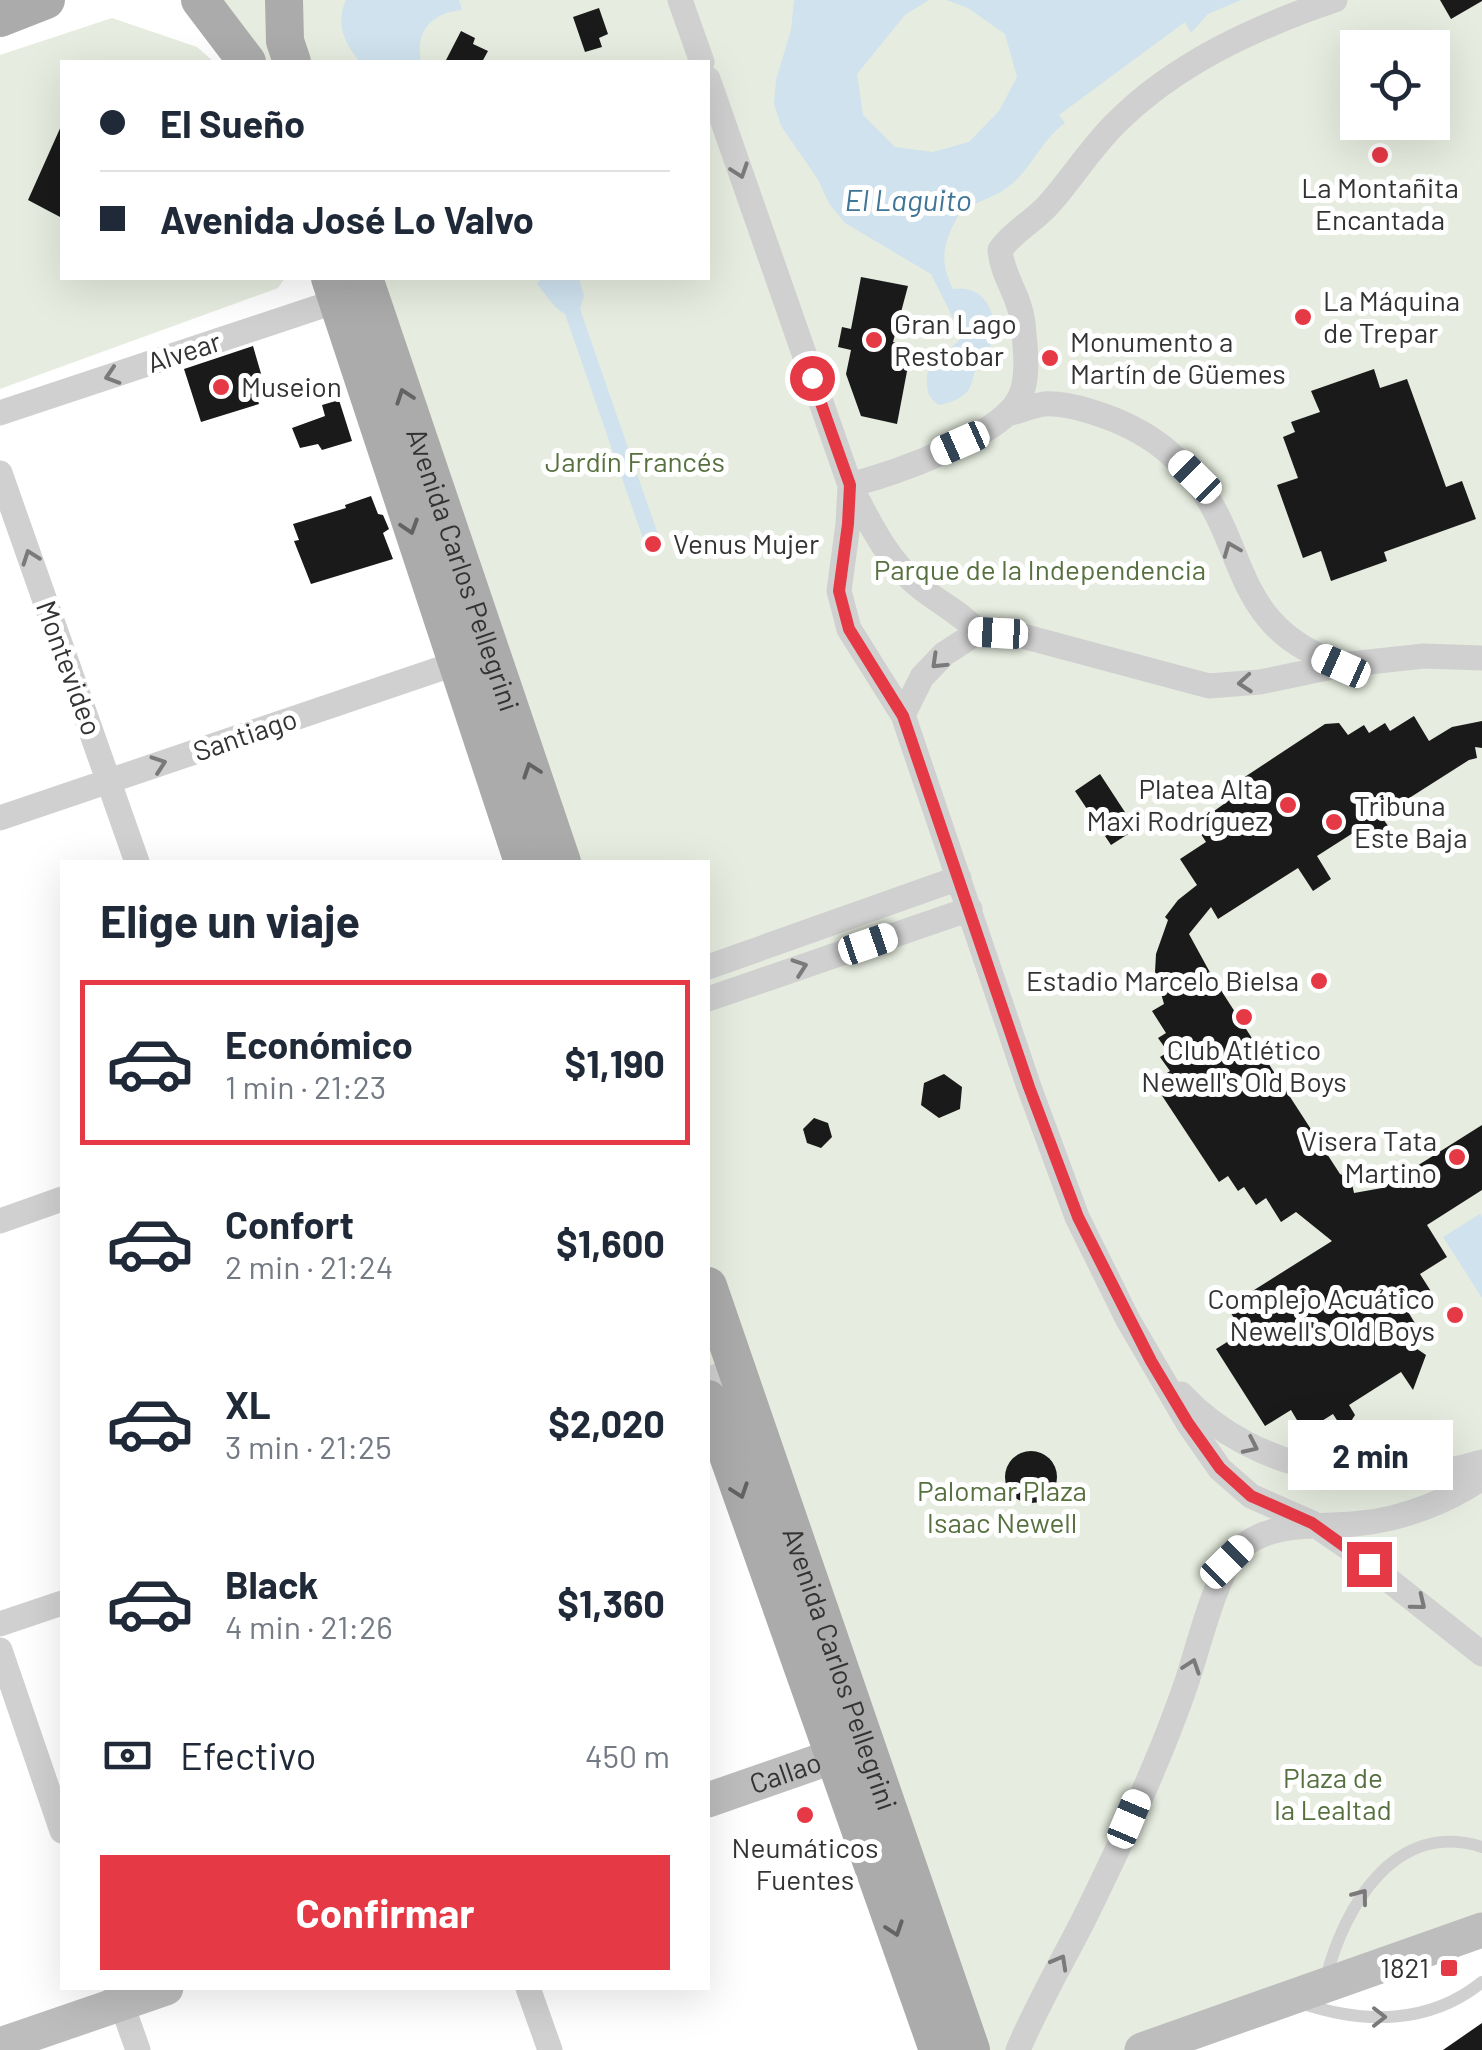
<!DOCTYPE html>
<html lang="es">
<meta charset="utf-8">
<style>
body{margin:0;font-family:Barlow,sans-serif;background:#f6f6f7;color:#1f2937;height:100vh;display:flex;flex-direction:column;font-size:38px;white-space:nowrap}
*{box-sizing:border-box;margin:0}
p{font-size:32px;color:#747a83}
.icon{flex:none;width:55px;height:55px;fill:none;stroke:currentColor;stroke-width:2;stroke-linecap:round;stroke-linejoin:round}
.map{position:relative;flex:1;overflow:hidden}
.panel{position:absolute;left:60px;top:860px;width:650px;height:1130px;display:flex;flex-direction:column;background:#fff;border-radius:0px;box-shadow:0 10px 40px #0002}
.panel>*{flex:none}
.top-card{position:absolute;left:60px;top:60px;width:650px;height:220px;border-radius:0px;box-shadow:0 10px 40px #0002;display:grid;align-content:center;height:220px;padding:0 40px;background:#fff}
.buttons{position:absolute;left:1340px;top:30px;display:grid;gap:20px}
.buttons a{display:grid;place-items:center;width:110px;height:110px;border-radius:0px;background:#fff;box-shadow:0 10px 40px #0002;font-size:50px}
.end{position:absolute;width:45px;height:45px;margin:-22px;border:12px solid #e63946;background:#fff;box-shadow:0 0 0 5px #fff}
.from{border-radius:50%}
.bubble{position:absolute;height:70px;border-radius:0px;background:#fff;box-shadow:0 10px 40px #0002;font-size:32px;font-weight:700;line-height:70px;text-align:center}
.car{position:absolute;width:30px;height:60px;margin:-30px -15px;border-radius:12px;box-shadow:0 0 8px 2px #0007;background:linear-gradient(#fff 24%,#345 0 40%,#fff 0 76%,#345 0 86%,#fff 0)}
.top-card b{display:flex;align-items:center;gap:35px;height:95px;font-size:38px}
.top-card b+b{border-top:2px solid #e0e1e3}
.top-card i{width:25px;height:25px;background:#1f2937}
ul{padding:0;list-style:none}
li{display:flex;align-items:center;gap:30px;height:165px;margin:0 20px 15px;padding:0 20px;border:5px solid transparent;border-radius:0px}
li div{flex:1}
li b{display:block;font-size:38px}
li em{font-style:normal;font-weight:700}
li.selected{border-color:#e63946}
li>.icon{width:90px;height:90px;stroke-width:1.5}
h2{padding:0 40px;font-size:45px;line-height:120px}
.pay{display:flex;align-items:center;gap:25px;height:110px;padding:0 40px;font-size:38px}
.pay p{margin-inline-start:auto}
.action{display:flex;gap:20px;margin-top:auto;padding:20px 40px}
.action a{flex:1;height:115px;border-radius:0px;background:#e63946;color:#fff;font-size:40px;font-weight:700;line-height:115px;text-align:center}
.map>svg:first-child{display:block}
.green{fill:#e6ecdf;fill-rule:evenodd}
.water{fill:#cfe2ee}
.building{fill:#1a1a1a}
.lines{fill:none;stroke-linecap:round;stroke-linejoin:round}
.lane{stroke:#d0d0d0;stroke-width:12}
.street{stroke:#d0d0d0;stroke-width:25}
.secondary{stroke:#bdbdbd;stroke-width:35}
.primary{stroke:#ababab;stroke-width:38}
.oneway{stroke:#7a7a7a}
.oneway2{stroke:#636363}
.route{stroke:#e63946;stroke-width:12}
.poi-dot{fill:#e63946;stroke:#fff;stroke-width:4}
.labels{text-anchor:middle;stroke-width:10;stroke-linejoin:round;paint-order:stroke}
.poi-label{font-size:28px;fill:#333;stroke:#fff;text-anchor:start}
.street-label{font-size:28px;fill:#333;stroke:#fff}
.park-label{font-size:28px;fill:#56703f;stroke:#fff}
.water-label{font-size:30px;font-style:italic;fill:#3f7597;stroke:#fff}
</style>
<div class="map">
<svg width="1482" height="2050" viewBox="0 0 1482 2050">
<rect width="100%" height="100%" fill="#fff"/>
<!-- green -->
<path class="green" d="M200 0H1482V1930L1142 2050H938L708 1399V862H523L330 278H708V62H247ZM1358 48H1432V122H1358Z
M112 18 197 47 214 62H62V278H285L278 288 0 389V55Z"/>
<!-- water -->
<path class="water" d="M346 0H459L462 10C431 13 415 31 421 62H360C345 44 335 24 346 0Z
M794 0H929L905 15 857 74 863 115 895 147 933 152 969 142 999 111 1017 77 1005 34 968 8 946 0H1241L1208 14 1191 33 1185 22 1059 115 1065 123C1040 141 1030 173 1005 189 992 198 975 203 961 210 945 240 937 257 953 289 984 284 999 313 992 341 989 352 981 359 976 369 973 376 972 385 968 391 961 399 949 403 939 405 930 399 927 394 927 383 925 357 951 354 962 336L931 274 845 223 830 205 817 178 781 126 774 104 776 80 791 30Z
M541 278H579L584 296 580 309 662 546 652 552 647 550 565 314C552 307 545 293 537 284Z
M1480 1214 1482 1217V1298L1443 1237Z"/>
<!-- building -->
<path class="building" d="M1440 0H1482V1L1451 19Z
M599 8 608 34 599 38 602 47 585 52 573 17Z
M461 31 475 38 473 44 488 51 482 62H445Z
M62 124V218L28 200Z
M861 277 908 286 893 342 904 345 900 364 908 366 897 424 861 416 846 374 851 350 838 347 842 327 851 329Z
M253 346 262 377 251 380 259 404 201 422 184 369Z
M1374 369 1380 388 1407 379 1446 487 1462 481 1476 519 1384 552 1387 561 1331 581 1321 551 1303 558 1277 485 1298 478 1283 437 1295 432 1291 422 1320 412 1311 391Z
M339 400 352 441 322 450 318 444 300 448 292 428 325 416 322 405Z
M371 496 378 514 383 515 389 529 383 533 393 559 311 584 294 541 299 540 293 524 346 508 345 505Z
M1414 716 1429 741 1452 727 1482 721V748L1475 747 1477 758 1469 760 1381 816 1396 837 1377 849 1364 826 1317 856 1331 879 1313 891 1298 868 1218 919 1211 907 1189 934 1213 978 1340 1174 1351 1179 1354 1193 1382 1188 1482 1125V1190L1427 1225 1447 1257 1420 1274 1432 1293 1407 1310 1419 1330 1404 1340 1426 1355 1413 1390 1401 1372 1349 1405 1355 1415 1348 1426 1340 1425 1333 1414 1304 1432 1291 1410 1265 1426 1216 1349 1243 1332 1227 1307 1332 1241 1296 1212 1281 1222 1266 1198 1256 1205 1244 1187 1238 1191 1228 1176 1219 1182 1153 1082 1170 1071 1160 1057 1168 1052 1158 1038 1166 1033 1152 1011 1164 1004 1155 972 1156 954 1168 920 1165 917 1178 900 1197 885 1180 859 1206 842 1199 831 1219 818 1214 811 1231 799 1225 790 1325 724 1339 723 1348 735 1364 725 1369 733 1385 723 1390 731Z
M1100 774 1136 829 1111 845 1075 791Z
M944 1074 962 1087 960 1109 939 1118 921 1105 924 1083Z
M814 1118 828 1123 832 1137 821 1148 807 1143 803 1129Z
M1005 1477a26 26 0 1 1 52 0a26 26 0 1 1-52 0Z
M1482 2023V2050H1443Z"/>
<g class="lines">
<!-- lane -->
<path class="lane" d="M1326 1978C1344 1907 1395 1819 1482 1847
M1301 2003C1363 2024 1429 2025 1482 1982"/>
<!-- street -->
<path class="street" d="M680 0 702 62
M708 79 850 485 848 524 839 591 849 629 903 715 1029 1087 1077 1217 1128 1320 1188 1423 1220 1469 1251 1496 1312 1523 1347 1547 1482 1654
M0 413 349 297
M1007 414C1019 411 1032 406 1044 404 1058 403 1076 407 1089 411 1147 428 1188 459 1216 513 1235 549 1243 590 1271 621 1291 644 1314 654 1341 665
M0 473 137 862
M850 485C892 474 998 438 1019 399 1030 378 1025 345 1023 323 1020 296 1002 276 1000 250 1014 230 1035 221 1050 203 1072 178 1091 148 1114 125 1174 64 1255 27 1335 0
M852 489C870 524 889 563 921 588 941 604 961 613 978 632
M903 715 922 677 944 654 978 632 1019 635 1209 686 1260 682 1341 665 1424 656 1482 658
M0 818 469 659
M708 967 959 878
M708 999 970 909
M0 1221 62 1199
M708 1380 736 1369
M1181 1394C1255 1474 1381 1493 1482 1462
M0 1624 62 1603
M0 1650 62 1831
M116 1988 138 2050
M528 1988 550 2050
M1018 2050C1037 2005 1061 1964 1083 1921 1119 1848 1160 1760 1186 1684 1198 1650 1217 1564 1244 1545 1278 1520 1323 1528 1362 1523 1403 1519 1448 1501 1482 1478"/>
<!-- secondary -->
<g class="secondary">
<path id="s1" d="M708 1800 860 1747"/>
<path d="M0 2045 166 1988"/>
<path d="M1142 2050 1482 1930"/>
</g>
<!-- primary -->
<g class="primary">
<path d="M200 0 247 62"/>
<path d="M284 0 285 41 292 62"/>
<path d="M0 18 46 0"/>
<path d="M330 278 523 862"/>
<path id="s2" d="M364 278 562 862"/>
<path id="s3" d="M708 1286 971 2050"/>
<path d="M708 1399 938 2050"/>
</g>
</g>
<!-- one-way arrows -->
<defs><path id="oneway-chevron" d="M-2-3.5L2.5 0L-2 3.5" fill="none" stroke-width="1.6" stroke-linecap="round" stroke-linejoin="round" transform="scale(2.5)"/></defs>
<g class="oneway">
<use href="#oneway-chevron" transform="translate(740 171) rotate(71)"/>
<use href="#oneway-chevron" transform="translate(112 376) rotate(162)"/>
<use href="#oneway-chevron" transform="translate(1231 549) rotate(-112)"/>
<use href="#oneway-chevron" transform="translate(30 557) rotate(-110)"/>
<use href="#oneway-chevron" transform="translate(938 662) rotate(136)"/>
<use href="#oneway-chevron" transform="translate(1245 683) rotate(175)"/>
<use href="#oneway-chevron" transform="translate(159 764) rotate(-19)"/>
<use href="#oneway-chevron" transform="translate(800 967) rotate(-19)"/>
<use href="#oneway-chevron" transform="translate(1251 1446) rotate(25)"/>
<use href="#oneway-chevron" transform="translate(1419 1603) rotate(39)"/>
<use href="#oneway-chevron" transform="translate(1192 1666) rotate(-71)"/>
<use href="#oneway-chevron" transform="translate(1361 1896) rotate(-53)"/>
<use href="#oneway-chevron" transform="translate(1060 1962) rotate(-61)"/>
<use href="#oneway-chevron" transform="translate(1379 2017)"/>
</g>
<g class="oneway2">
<use href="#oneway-chevron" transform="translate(404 396) rotate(-109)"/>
<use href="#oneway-chevron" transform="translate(410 527) rotate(72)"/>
<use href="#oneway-chevron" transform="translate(531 770) rotate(-109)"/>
<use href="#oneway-chevron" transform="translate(740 1491) rotate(71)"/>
<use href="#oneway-chevron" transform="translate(895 1929) rotate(71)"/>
</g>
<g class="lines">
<!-- route -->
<path class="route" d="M812 378 850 485 848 524 839 591 849 629 903 716 1029 1087 1078 1217 1151 1361 1188 1423 1220 1468 1251 1496 1312 1523 1369 1564"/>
</g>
<!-- markers -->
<g class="poi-dot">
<circle cx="1380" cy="155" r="10"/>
<circle cx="1303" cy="317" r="10"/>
<circle cx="874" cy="340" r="10"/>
<circle cx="1050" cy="358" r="10"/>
<circle cx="221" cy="387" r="10"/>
<circle cx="653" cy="544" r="10"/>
<circle cx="1288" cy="805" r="10"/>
<circle cx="1334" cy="822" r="10"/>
<circle cx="1319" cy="981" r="10"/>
<circle cx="1244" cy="1017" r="10"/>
<circle cx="1457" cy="1157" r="10"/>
<circle cx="1455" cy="1315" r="10"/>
<circle cx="805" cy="1815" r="10"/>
<rect x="1439" y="1958" width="20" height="20" rx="5"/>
</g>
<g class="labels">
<!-- poi labels -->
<g class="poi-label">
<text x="1380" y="198" text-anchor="middle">La Montañita<tspan x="1380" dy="32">Encantada</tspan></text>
<text x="1323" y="311">La Máquina<tspan x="1323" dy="32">de Trepar</tspan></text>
<text x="894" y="334">Gran Lago<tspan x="894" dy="32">Restobar</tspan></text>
<text x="1070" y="352">Monumento a<tspan x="1070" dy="32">Martín de Güemes</tspan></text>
<text x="241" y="397">Museion</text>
<text x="673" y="554">Venus Mujer</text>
<text x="1268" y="799" text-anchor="end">Platea Alta<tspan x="1268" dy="32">Maxi Rodríguez</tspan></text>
<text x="1354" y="816">Tribuna<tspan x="1354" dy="32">Este Baja</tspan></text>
<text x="1299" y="991" text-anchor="end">Estadio Marcelo Bielsa</text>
<text x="1244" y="1060" text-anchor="middle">Club Atlético<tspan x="1244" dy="32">Newell's Old Boys</tspan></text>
<text x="1437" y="1151" text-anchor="end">Visera Tata<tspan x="1437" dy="32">Martino</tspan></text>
<text x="1435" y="1309" text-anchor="end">Complejo Acuático<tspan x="1435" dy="32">Newell's Old Boys</tspan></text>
<text x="805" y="1858" text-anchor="middle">Neumáticos<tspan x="805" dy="32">Fuentes</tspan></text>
<text x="1429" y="1978" text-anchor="end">1821</text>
</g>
<!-- street labels -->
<g class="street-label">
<text transform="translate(184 352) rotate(-18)" y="10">Alvear</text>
<text dy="10" stroke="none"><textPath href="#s2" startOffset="308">Avenida Carlos Pellegrini</textPath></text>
<text transform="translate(69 668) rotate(70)" y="10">Montevideo</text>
<text transform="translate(245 735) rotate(-19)" y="10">Santiago</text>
<text dy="10" stroke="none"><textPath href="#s3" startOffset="405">Avenida Carlos Pellegrini</textPath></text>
<text dy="10" stroke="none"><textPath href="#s1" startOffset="82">Callao</textPath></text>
</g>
<!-- park labels -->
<g class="park-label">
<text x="635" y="472">Jardín Francés</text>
<text x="1040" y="580">Parque de la Independencia</text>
<text x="1002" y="1501">Palomar Plaza<tspan x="1002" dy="32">Isaac Newell</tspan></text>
<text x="1333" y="1788">Plaza de<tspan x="1333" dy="32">la Lealtad</tspan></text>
</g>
<!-- water labels -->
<g class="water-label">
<text x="908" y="211">El Laguito</text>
</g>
</g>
</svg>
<div class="buttons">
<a><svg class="icon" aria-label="locate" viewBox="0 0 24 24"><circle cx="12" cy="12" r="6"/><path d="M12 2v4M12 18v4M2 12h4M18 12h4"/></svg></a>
</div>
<i class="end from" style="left:812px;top:378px"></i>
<i class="end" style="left:1369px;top:1564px"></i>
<div class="bubble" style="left:1288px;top:1420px;width:165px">2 min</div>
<i class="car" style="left:960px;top:443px;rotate:246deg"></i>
<i class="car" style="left:1195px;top:477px;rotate:315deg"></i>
<i class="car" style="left:998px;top:633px;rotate:273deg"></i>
<i class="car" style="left:1341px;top:666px;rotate:294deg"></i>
<i class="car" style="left:868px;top:944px;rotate:71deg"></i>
<i class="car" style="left:1227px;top:1562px;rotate:45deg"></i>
<i class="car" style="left:1129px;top:1819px;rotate:23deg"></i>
<div class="top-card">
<b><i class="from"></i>El Sueño</b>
<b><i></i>Avenida José Lo Valvo</b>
</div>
<section class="panel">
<h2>Elige un viaje</h2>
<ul>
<li class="selected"><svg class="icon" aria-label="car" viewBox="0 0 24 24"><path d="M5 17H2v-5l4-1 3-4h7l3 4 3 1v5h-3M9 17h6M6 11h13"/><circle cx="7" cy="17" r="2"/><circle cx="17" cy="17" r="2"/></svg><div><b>Económico</b><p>1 min · 21:23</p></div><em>$1,190</em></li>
<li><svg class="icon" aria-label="car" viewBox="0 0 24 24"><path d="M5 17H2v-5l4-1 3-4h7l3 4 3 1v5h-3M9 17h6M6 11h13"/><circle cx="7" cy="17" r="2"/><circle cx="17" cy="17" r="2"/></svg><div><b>Confort</b><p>2 min · 21:24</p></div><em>$1,600</em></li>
<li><svg class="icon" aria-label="car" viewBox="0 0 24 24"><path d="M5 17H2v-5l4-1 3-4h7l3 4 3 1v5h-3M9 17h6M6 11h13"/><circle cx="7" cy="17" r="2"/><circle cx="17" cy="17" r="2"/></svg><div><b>XL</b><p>3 min · 21:25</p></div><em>$2,020</em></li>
<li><svg class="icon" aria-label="car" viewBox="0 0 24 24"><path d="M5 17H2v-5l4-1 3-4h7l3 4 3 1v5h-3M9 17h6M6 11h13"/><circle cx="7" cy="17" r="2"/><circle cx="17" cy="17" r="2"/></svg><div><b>Black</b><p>4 min · 21:26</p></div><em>$1,360</em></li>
</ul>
<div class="pay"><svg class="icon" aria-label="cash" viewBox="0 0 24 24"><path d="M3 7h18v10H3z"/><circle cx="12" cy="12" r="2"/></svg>Efectivo<p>450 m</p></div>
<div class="action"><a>Confirmar</a></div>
</section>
</div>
